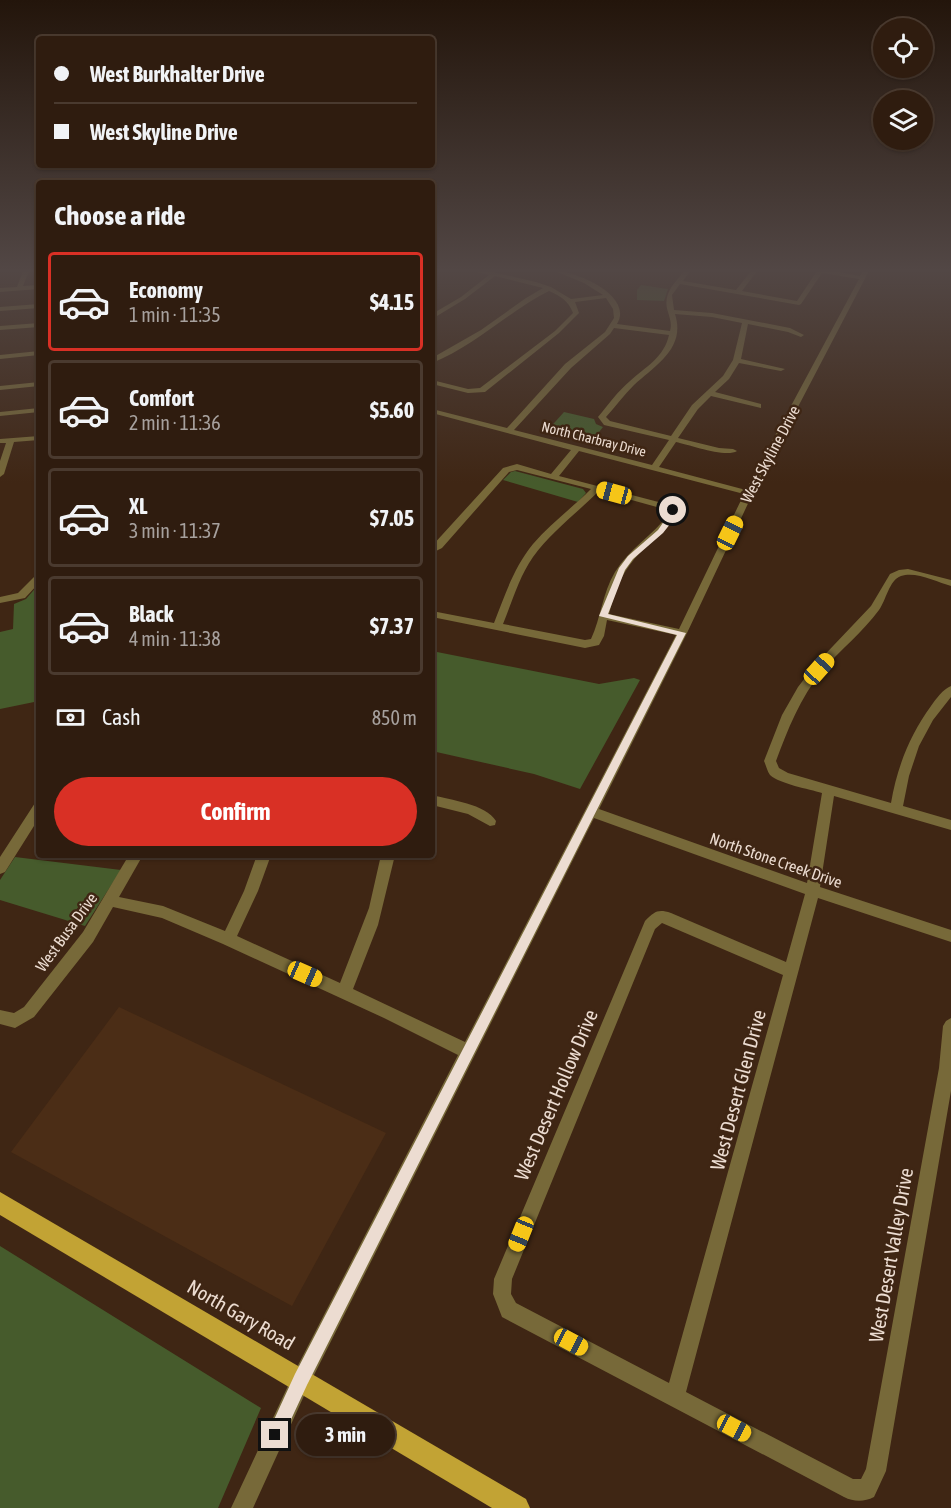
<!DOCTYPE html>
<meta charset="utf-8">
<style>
body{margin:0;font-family:"Asap Condensed",sans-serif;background:#3b291d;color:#f1f3f6;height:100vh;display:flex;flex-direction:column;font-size:22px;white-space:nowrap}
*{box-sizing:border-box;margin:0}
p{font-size:20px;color:#a7a19e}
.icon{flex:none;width:33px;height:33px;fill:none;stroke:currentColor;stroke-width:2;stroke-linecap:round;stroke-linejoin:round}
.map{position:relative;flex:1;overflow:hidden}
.sheet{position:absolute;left:36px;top:180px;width:399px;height:678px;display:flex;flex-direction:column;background:#2f1c0f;border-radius:6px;box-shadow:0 2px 4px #0004,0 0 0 2px #4a3a2f}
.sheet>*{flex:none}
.top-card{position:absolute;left:36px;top:36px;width:399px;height:132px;border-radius:6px;box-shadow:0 2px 4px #0004,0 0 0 2px #4a3a2f;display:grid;align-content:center;height:132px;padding:0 18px;background:#2f1c0f}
.tools{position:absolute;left:873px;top:18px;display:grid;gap:12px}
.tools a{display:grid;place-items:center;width:60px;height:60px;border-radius:50%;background:#2f1c0f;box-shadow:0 2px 4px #0004,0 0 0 2px #4a3a2f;font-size:30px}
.end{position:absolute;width:27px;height:27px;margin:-14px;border:8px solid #ecdcd1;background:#111;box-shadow:0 0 0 3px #111}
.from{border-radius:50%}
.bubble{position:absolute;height:42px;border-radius:21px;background:#2f1c0f;box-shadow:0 2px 4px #0004,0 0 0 2px #4a3a2f;font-size:20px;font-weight:700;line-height:42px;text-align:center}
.car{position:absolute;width:18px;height:36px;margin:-18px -9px;border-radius:8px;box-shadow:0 0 4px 2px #0007;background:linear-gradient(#f5c518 24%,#345 0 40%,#f5c518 0 76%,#345 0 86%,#f5c518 0)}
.top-card b{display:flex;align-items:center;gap:21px;height:57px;font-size:22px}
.top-card b+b{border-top:2px solid #4a3a2f}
.top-card i{width:15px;height:15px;background:#f1f3f6}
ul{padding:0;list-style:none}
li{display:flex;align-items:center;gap:18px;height:99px;margin:0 12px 9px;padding:0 6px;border:3px solid #4a3a2f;border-radius:6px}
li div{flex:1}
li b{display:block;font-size:22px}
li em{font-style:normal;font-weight:700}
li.current{border-color:#d93025}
li>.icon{width:54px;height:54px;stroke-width:1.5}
h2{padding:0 18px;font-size:27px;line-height:72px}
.pay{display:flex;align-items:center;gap:15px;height:66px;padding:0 18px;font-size:22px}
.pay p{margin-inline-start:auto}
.button{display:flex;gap:12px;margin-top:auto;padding:12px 18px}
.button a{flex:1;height:69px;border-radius:36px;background:#d93025;color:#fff;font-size:24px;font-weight:700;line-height:69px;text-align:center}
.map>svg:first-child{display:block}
.built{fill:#4b2d16}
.green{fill:#465b2c}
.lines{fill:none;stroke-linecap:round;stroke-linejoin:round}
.minor{fill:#776939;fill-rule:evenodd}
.major{fill:#c2a334;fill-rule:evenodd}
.route{fill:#ecdcd1}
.labels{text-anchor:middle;stroke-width:5;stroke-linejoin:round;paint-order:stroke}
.far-street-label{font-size:14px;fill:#ecdcd1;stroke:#3f2614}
.street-label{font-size:16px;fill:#ecdcd1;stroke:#3f2614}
.near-street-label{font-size:20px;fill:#ecdcd1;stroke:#3f2614}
</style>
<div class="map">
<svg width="951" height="1508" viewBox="0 0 951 1508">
<rect width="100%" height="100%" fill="#3f2614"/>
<!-- built -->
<path class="built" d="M119 1007 386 1133 292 1306 11 1152Z"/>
<!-- green -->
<path class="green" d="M641 285 668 289 664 301 637 300V290Z
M564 412 594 419 596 424 603 427 592 441 546 432Z
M515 471 583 489 586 493 578 502 503 480 511 472Z
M39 584V701L0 709V632L13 629 14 604 26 599Z
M432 651 599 684 634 678 640 680 580 789 534 774 432 751Z
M15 857 121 870 85 926 0 900V880Z
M0 1246 261 1408 218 1508H0Z"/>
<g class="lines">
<!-- minor -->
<path class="minor" d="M23 271H29L23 286 39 285V289L0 292V288L17 287Z
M432 271H437L432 275Z
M473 271H488L536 282 551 287 571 299 603 295 584 283 555 271C577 271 634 296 617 324L670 331C672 324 670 319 668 312 662 294 674 284 684 271H690L683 281 736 290 751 271H757L742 291 797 301 817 271H834L860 276 863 271H869L753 493 687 633 599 809 807 883 822 793C809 789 780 784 770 775 767 771 766 765 764 761L782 715 798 687 815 665 871 606 890 574 899 570 908 569 951 580V586C937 582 916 571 901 576 889 580 886 601 879 610 863 632 840 650 822 671 800 698 788 729 776 761L779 768 788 773 891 803C897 767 910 735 931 706 936 699 943 689 951 686V697L933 720 919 746 909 776 903 806 951 820V830L834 796 820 887 951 930V942L818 898 686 1392 853 1479H861L866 1469 939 1068 943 1026 946 1021 951 1018V1091L886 1471 874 1497C864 1502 854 1502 844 1497L502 1317 493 1294 494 1279 645 921C655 911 658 909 671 913L786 962 805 894 594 818 308 1387 253 1508H231L294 1373 458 1055 384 1018 223 944 162 918 113 907 93 942 34 1017 15 1028 0 1024V1010L14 1013 24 1007 83 932 129 855H143L119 897 163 906 225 931 244 891 257 855H271L258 891 237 936 340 983 369 908 381 855H395L378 925 353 989 465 1042 676 635 607 620 604 636 599 645 585 648 432 617V611L494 623C505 595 514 567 533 544 550 524 572 508 591 489L517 470 509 472 442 548 432 553V546L503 468 517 464 551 474 571 450 432 413V409L507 428 565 364 605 332 614 318 613 309 606 298 575 302 579 313 559 333 485 392 468 393 432 384V380L468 389 480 388 555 331 573 313C568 300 560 296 549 291 509 311 473 347 432 363V358L481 330 526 298 543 288 495 276 465 299 432 319V314L461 297 489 275ZM822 273 859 279 746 490 659 467 676 442C690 445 726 458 737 451L733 449 719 448 678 438 698 409 711 396 761 408V404L715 392 729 379 739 363 781 371 785 369 741 359 748 324 788 332 801 337 804 335 790 328 712 313 674 310 672 295 680 284 799 305 801 304ZM675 314 712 317 742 323 733 360 723 376 692 405 671 436 610 421 606 417C615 407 624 395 634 385 656 365 686 348 675 314ZM614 328 669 335C664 357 647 366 630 381 618 391 608 405 598 417L604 425 669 440 652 465 514 430 571 368 610 334ZM579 451 744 494 679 629 609 614C613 598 619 579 629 566 643 546 664 533 679 514L677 510 670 505 559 476ZM599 491 664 509 669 514C653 535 629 549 615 572 602 594 601 618 591 639L585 640 503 624C512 602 519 577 533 557 551 532 577 513 599 491ZM662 923 783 975 669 1383 516 1303 511 1294 512 1279 655 929Z
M39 304V308L0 311V307Z
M39 323V327L0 330V326Z
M39 351V355L0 359V355Z
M39 382V386L0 390V386Z
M39 408V412L0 416V412Z
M39 436V440L14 442 4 474 0 477V461L6 443H0V439Z
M39 574V583L25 598 0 603V597L18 593 36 575Z
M432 795C450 800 486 804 496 821L495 825 490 826 468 814 432 805Z
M39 802V818L5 872 0 874V857L35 803Z"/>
<!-- major -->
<path class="major" d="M0 1192 526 1499 530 1508H492L0 1215Z"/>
</g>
<!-- sky -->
<linearGradient id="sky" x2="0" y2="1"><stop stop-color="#23150b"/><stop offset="0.56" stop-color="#524745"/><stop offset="1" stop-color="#524745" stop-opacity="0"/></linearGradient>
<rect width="951" height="483" fill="url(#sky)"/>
<!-- route -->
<path class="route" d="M673 508 678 514 663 533 633 559 625 570 608 614 686 633 307 1385 281 1441 275 1443 270 1441 267 1435 295 1374 677 635 599 616 619 568 628 556 658 530Z"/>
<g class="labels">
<!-- far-street labels -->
<g class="far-street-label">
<text transform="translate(594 439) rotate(14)" y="5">North Charbray Drive</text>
</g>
<!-- street labels -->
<g class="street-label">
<text transform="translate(770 454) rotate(-62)" y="6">West Skyline Drive</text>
<text transform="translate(776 860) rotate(19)" y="6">North Stone Creek Drive</text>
<text transform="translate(66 932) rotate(-54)" y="6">West Busa Drive</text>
</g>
<!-- near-street labels -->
<g class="near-street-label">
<text transform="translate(738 1090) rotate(-75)" y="7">West Desert Glen Drive</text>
<text transform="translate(556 1095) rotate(-67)" y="7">West Desert Hollow Drive</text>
<text transform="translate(891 1255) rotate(-80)" y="7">West Desert Valley Drive</text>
<text transform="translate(241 1315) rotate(30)" y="7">North Gary Road</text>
</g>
</g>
</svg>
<div class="tools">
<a><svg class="icon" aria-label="locate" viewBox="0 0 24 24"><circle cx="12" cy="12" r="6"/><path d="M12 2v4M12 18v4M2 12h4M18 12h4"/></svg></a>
<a><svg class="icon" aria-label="layers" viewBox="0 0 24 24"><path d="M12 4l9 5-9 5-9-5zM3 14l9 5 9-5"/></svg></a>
</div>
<i class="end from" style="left:673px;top:510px"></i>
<i class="end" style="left:275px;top:1435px"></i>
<div class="bubble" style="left:296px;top:1414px;width:99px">3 min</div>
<i class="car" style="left:614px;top:493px;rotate:285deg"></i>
<i class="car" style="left:730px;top:533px;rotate:26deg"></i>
<i class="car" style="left:819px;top:669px;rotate:42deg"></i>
<i class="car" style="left:305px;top:974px;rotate:114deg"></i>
<i class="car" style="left:521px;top:1234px;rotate:202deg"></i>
<i class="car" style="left:571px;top:1342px;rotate:118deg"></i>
<i class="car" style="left:734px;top:1428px;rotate:118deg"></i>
<div class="top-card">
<b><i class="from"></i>West Burkhalter Drive</b>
<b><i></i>West Skyline Drive</b>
</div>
<section class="sheet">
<h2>Choose a ride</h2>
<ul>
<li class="current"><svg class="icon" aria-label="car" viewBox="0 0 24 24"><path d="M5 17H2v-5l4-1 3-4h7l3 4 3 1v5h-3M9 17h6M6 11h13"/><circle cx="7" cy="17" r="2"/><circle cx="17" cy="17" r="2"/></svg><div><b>Economy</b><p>1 min · 11:35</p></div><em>$4.15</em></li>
<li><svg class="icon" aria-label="car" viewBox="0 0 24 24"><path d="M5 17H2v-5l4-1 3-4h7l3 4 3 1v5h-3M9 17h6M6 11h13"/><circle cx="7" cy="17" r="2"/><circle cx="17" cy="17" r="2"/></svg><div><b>Comfort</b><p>2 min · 11:36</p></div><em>$5.60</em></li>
<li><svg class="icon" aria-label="car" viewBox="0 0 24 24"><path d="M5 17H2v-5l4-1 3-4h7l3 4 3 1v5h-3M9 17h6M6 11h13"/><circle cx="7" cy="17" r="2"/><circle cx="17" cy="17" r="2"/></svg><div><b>XL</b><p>3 min · 11:37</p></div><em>$7.05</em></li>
<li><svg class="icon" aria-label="car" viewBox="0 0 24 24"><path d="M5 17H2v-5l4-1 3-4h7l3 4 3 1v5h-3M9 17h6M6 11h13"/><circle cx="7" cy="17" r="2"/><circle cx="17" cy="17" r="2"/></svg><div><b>Black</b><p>4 min · 11:38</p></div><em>$7.37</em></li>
</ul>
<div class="pay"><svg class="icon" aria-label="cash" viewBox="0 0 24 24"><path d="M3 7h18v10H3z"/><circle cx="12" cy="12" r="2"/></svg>Cash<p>850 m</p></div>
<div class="button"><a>Confirm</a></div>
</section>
</div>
